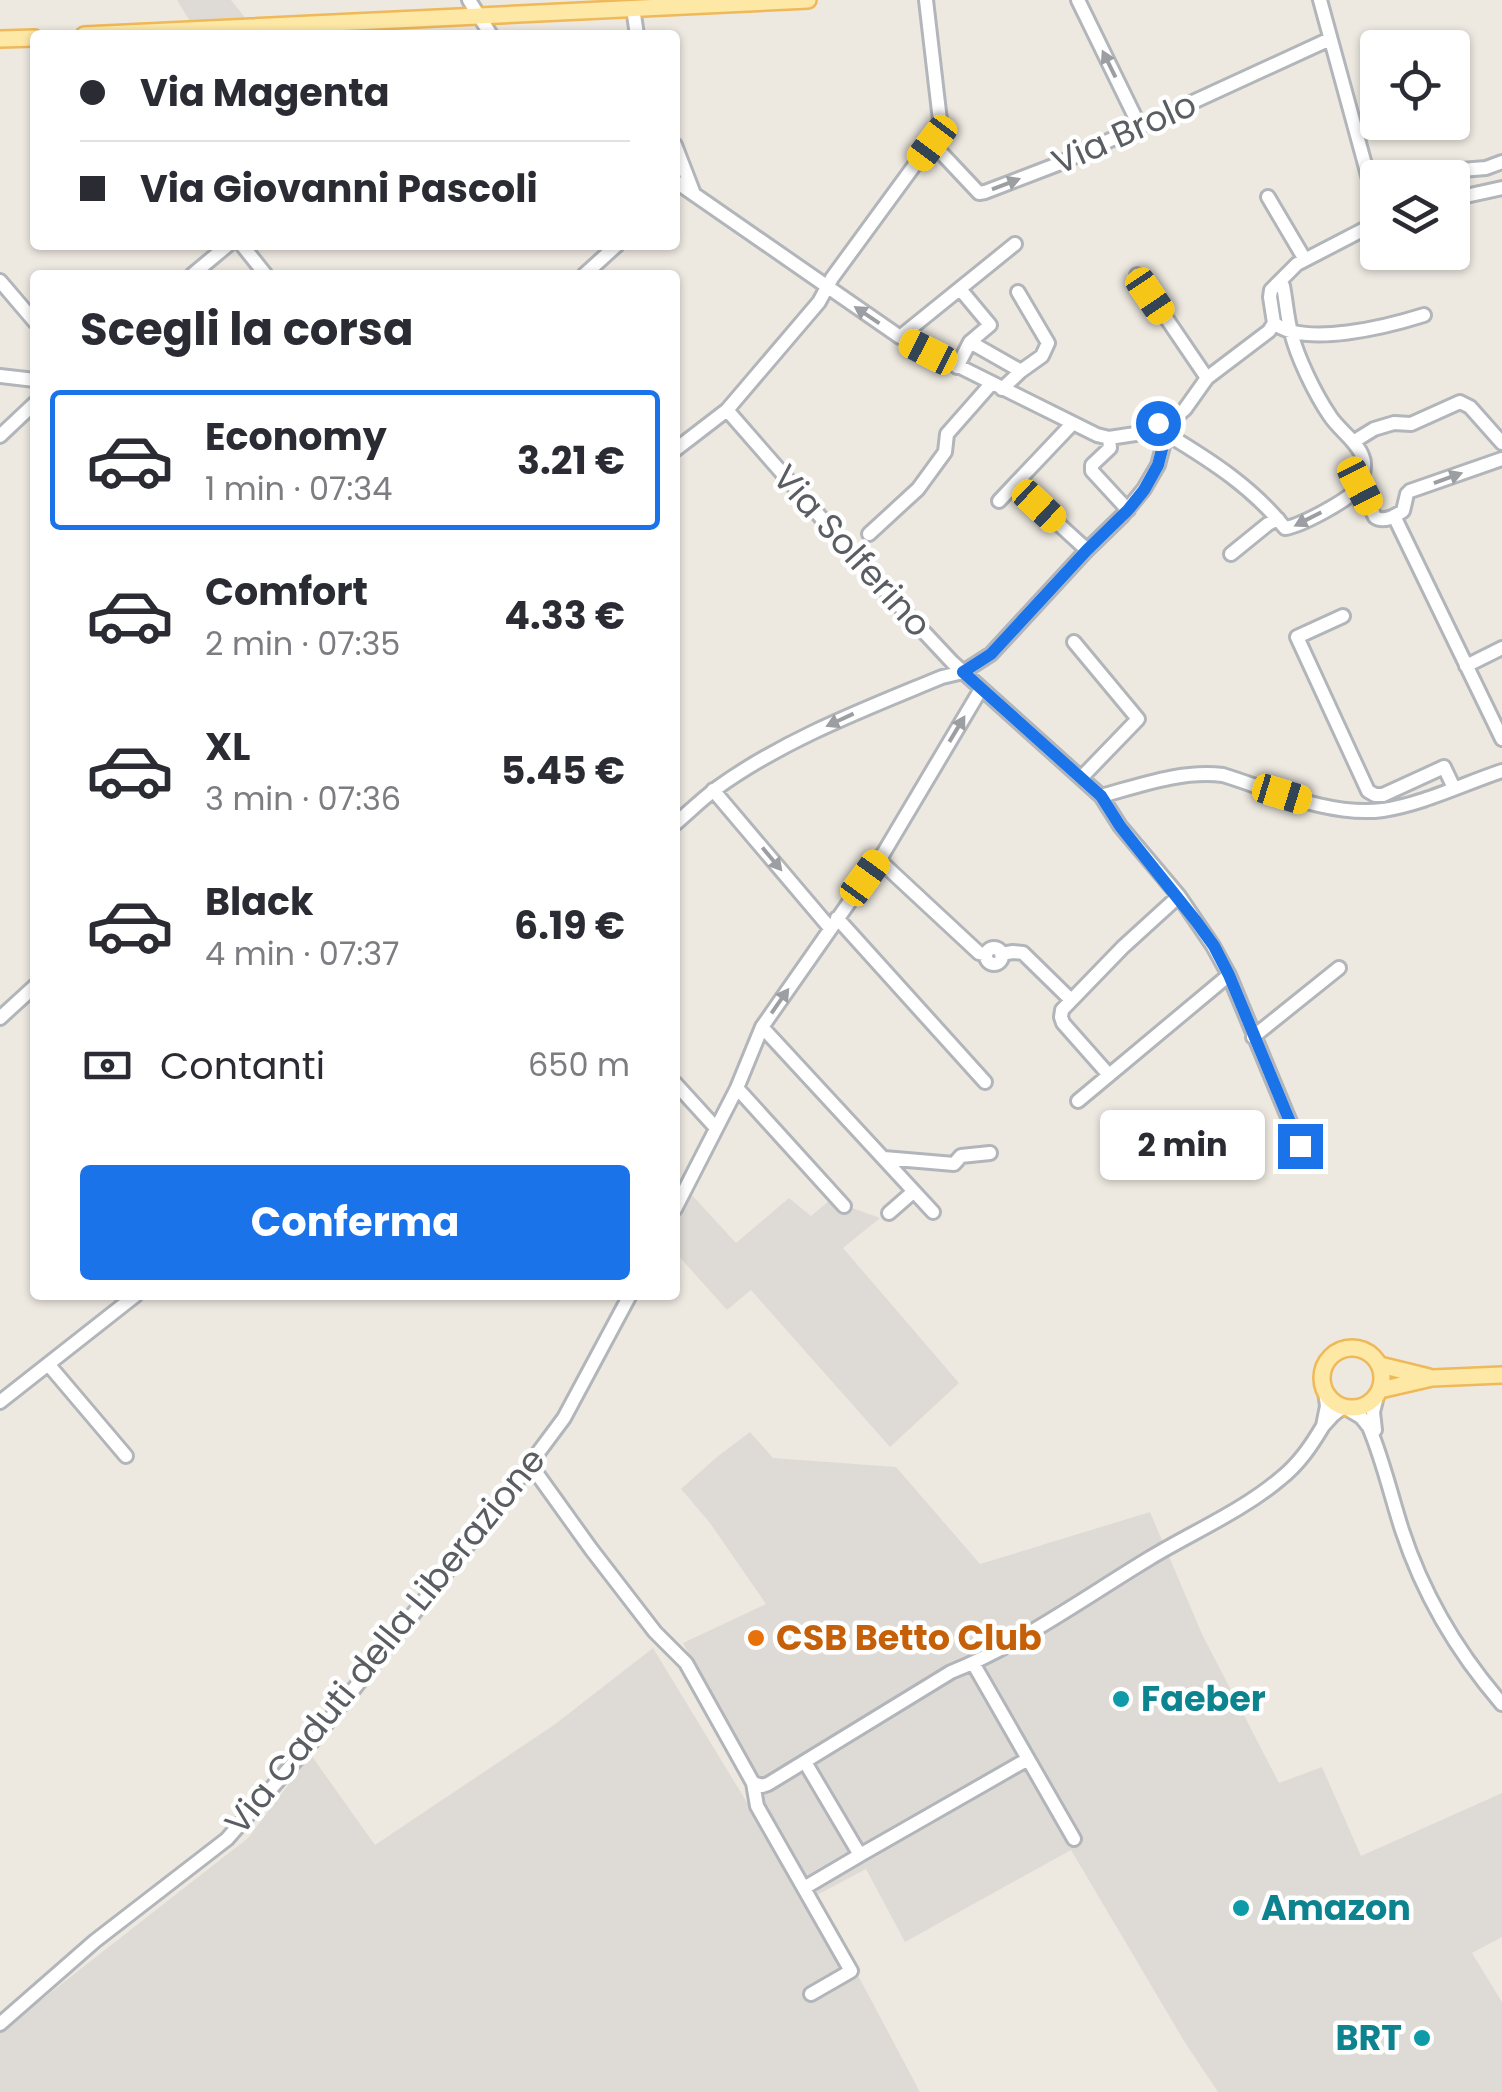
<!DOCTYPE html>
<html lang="it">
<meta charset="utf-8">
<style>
body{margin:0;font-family:Poppins,sans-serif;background:#f2f2f3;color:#2b2b33;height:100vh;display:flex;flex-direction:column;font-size:38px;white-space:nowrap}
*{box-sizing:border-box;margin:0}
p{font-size:32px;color:#7c7c81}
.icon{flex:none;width:55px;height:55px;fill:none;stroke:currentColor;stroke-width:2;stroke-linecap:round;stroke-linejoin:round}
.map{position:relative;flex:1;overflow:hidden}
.sheet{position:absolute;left:30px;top:270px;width:650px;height:1030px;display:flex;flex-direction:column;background:#fff;border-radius:10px;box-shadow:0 2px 8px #0004}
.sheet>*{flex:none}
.top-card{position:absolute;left:30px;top:30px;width:650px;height:220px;border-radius:10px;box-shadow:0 2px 8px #0004;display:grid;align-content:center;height:220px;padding:0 50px;background:#fff}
.tools{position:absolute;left:1360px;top:30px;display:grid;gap:20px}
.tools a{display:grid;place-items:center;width:110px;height:110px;border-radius:10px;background:#fff;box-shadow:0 2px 8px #0004;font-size:50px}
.end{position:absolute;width:45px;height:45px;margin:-22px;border:12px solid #1a73e8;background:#fff;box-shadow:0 0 0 5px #fff}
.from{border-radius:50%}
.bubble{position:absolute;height:70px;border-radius:10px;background:#fff;box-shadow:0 2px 8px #0004;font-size:32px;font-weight:700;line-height:70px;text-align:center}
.car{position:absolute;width:30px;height:60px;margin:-30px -15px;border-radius:12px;box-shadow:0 0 8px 2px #0007;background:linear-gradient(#f5c518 24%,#345 0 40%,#f5c518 0 76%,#345 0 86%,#f5c518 0)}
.top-card b{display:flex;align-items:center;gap:35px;height:95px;font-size:38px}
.top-card b+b{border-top:2px solid #e1e1e2}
.top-card i{width:25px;height:25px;background:#2b2b33}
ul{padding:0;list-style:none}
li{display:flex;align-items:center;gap:30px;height:140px;margin:0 20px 15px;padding:0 30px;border:5px solid transparent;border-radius:10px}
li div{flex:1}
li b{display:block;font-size:38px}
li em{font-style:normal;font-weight:700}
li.selected{border-color:#1a73e8}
li>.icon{width:90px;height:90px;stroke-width:1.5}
h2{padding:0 50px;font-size:45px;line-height:120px}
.pay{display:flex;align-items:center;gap:25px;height:110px;padding:0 50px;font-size:38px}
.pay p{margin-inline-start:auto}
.button{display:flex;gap:20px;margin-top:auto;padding:20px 50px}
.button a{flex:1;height:115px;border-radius:10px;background:#1a73e8;color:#fff;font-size:40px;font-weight:700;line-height:115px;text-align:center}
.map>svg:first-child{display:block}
.industrial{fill:#dedbd6}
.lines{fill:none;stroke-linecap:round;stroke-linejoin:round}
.minor-casing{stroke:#b2b5b9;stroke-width:18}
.major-casing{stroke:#efb858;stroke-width:20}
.minor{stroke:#fff;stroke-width:12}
.major{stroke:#fee8a5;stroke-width:15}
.oneway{fill:#9c9ea1}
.route{stroke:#1a73e8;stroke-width:12}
.food-dot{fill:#e8710a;stroke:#fff;stroke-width:4}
.culture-dot{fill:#0f9aa8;stroke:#fff;stroke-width:4}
.labels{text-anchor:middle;stroke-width:9;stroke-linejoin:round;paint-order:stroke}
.street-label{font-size:35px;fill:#5a5e62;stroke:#fff}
.food-label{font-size:35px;font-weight:bold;fill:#c56008;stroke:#fff;text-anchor:start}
.culture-label{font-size:35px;font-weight:bold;fill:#0d838f;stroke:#fff;text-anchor:start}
</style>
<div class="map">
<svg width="1502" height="2092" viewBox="0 0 1502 2092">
<rect width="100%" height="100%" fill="#ede9e1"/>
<!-- industrial -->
<path class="industrial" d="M177 0H231L247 20 191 23Z
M691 1194 736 1243 789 1198 811 1216 830 1200 880 1218 843 1248 959 1383 890 1447 751 1290 727 1310 675 1252V1225Z
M750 1432 773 1458 896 1467 980 1564 1150 1512 1202 1634 1279 1783 1322 1767 1361 1856 1502 1793V1937L1472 1953 1502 2002V2092H1218L1184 2041 1071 1850 905 1942 866 1869 817 1895 759 1793 754 1778 683 1643 766 1604 710 1523 681 1489 717 1457Z
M653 1648 810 1906 819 1902 920 2092H0V2032L248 1838 311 1755 375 1845 554 1725Z"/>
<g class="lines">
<!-- minor casing -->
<g class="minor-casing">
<path id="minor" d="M469 0 491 35
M1078 0 1140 127
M1320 0 1378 212
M633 8 637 35
M932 143 979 193 985 192 1058 164 1330 39
M675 145 694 194
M1446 178 1461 170 1486 168 1502 162
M675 181 900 337 1097 435 1109 438 1155 431
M1268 197 1304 258
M1452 199 1502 188
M1378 222 1297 264 1271 290 1270 297 1274 323C1305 348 1389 326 1424 315
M242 245 266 275
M192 275 228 245
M584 275 617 245
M1137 275 1207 378
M0 281 35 322
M1018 292 1048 343 1042 356 1021 371
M900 337 1015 244
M970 342 1021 371 1002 389
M957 367 970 342 990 325 960 289
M0 376 35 380
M727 410 879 584 952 662 1101 796 1120 826 1179 896 1213 946 1229 975 1300 1146
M1169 423 1185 409 1207 378 1269 331 1274 323
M1072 424 1015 484 1087 550
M0 436 35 403
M1170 436C1213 462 1253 488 1285 528 1300 526 1350 500 1358 487 1362 481 1366 466 1363 458 1358 442 1339 430 1330 416 1315 394 1297 357 1291 332 1287 318 1286 301 1283 286L1280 281
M1109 438 1110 448 1092 465V471L1128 510
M1353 442 1374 429 1394 423 1411 424 1460 402 1470 407 1502 443
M675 450 727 410 819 302 832 278 941 129 926 0
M1360 486 1375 517C1384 523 1395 516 1403 511L1407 494 1410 491 1502 459
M999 501 1015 484
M1394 516 1502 739
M869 534 918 489 945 452 947 434 991 384
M1231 554 1268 524 1278 519
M1343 616 1297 637 1368 791 1375 795H1383L1444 767 1454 788
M1074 642 1138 719 1081 778
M1466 666 1502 648
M713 790 830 928
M1101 796C1141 785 1182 770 1223 775 1271 790 1332 817 1383 810 1423 804 1463 784 1502 771
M675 824C689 812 702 799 717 788 785 739 865 709 942 677L963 672 991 654 1087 550 1122 516 1144 489 1158 465 1165 439
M879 860 979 953 986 954
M837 918 985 1082
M986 956a8 8 0 1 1 16 0a8 8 0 1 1-16 0Z
M1001 954 1013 952 1023 953 1071 1000
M0 1018 35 986
M762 1027 933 1212
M1253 1037 1339 968
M1109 1075 1063 1023 1061 1017 1062 1010 1123 947 1179 896
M675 1083 716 1128
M737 1088 844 1206
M1078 1101 1229 975
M884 1158 954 1164 961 1156 990 1153
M675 1209 737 1088 762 1027 883 854 981 689
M889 1213 913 1192
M48 1364 126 1456
M1325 1391 1327 1406 1323 1426 1333 1415 1343 1407
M0 1402 136 1295
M1346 1408 1361 1417 1369 1427C1383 1460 1391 1496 1402 1530 1423 1594 1458 1653 1502 1704
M1375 1430 1373 1412 1377 1396
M530 1464 591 1549 655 1632 686 1663 753 1783 757 1806 851 1971 811 1994
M973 1663 1074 1839
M805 1762 860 1855 1028 1759
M753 1783 762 1786 768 1784 951 1672C1019 1645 1087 1596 1150 1558 1193 1532 1242 1511 1280 1479 1299 1464 1311 1446 1323 1426
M804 1888 860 1855
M0 2024 95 1941 227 1839 311 1743 494 1512 564 1418 630 1295"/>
</g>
<!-- major casing -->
<g class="major-casing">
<path id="major" d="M84 35 808 0
M0 39 35 38
M1322 1378a30 30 0 1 1 60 0a30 30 0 1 1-60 0Z
M1380 1365 1429 1377
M1380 1390 1432 1378 1502 1375"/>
</g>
<!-- minor -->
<use href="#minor" class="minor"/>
<!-- major -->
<use href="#major" class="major"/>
</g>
<!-- one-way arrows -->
<defs><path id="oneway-solid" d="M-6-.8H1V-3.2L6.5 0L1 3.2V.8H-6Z" transform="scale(2.5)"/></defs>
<g class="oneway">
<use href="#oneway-solid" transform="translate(1109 64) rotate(-116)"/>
<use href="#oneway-solid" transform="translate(1006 184) rotate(-21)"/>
<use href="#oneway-solid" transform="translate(867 315) rotate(-146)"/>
<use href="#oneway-solid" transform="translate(1448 478) rotate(-20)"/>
<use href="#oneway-solid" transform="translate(1308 519) rotate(153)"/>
<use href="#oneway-solid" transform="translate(840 720) rotate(155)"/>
<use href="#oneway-solid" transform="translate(957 729) rotate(-59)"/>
<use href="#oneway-solid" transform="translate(772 859) rotate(50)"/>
<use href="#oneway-solid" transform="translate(780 1001) rotate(-55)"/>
</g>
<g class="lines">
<!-- route -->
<path class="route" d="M1158 423 1154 430 1157 436 1165 438 1158 465 1144 490 1128 510 1087 550 991 654 963 672 1101 796 1120 826 1196 921 1214 946 1229 975 1300 1146"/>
</g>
<!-- markers -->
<circle class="food-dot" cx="756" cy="1638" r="10"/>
<g class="culture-dot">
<circle cx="1121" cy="1699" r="10"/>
<circle cx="1241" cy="1908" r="10"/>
<circle cx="1422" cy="2038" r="10"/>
</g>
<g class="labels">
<!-- street labels -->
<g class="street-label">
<text transform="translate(1124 133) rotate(-24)" y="12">Via Brolo</text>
<text transform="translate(852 551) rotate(48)" y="12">Via Solferino</text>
<text transform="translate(385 1641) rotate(-51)" y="12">Via Caduti della Liberazione</text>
</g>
<!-- food labels -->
<g class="food-label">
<text x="776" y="1650">CSB Betto Club</text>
</g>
<!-- culture labels -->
<g class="culture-label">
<text x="1141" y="1711">Faeber</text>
<text x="1261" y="1920">Amazon</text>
<text x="1402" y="2050" text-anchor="end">BRT</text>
</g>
</g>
</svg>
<div class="tools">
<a><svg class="icon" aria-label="locate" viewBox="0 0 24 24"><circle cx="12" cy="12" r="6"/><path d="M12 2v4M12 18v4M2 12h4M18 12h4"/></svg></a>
<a><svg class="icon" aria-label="layers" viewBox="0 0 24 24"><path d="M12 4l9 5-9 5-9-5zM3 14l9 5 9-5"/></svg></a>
</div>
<i class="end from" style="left:1158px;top:423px"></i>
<i class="end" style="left:1300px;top:1146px"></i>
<div class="bubble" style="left:1100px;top:1110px;width:165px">2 min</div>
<i class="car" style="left:932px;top:143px;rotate:217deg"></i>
<i class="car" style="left:1150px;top:296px;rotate:146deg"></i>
<i class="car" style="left:928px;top:352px;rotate:297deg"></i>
<i class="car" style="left:1360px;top:486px;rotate:153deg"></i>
<i class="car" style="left:1039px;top:506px;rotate:133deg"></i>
<i class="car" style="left:1282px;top:794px;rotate:107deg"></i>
<i class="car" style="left:865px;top:878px;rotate:36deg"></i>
<div class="top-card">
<b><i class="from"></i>Via Magenta</b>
<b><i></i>Via Giovanni Pascoli</b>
</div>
<section class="sheet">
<h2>Scegli la corsa</h2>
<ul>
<li class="selected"><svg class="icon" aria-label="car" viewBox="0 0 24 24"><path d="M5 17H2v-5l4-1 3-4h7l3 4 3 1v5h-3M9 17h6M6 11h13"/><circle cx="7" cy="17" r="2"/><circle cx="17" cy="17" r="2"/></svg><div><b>Economy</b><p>1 min · 07:34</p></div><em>3.21 €</em></li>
<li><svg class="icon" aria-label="car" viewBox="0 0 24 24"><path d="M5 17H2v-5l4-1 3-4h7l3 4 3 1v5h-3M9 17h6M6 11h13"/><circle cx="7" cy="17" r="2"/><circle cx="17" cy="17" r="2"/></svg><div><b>Comfort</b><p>2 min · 07:35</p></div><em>4.33 €</em></li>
<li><svg class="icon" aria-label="car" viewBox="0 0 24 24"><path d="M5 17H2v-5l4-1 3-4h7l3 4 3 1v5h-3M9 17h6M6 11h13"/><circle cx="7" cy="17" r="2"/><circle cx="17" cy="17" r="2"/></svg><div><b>XL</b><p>3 min · 07:36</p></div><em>5.45 €</em></li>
<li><svg class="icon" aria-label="car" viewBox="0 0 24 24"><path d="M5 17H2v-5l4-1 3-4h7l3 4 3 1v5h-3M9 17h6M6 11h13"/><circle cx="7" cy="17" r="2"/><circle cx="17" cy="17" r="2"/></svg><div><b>Black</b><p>4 min · 07:37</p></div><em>6.19 €</em></li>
</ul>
<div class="pay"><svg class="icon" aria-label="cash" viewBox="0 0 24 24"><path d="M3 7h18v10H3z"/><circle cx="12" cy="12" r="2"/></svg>Contanti<p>650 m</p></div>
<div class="button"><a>Conferma</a></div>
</section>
</div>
